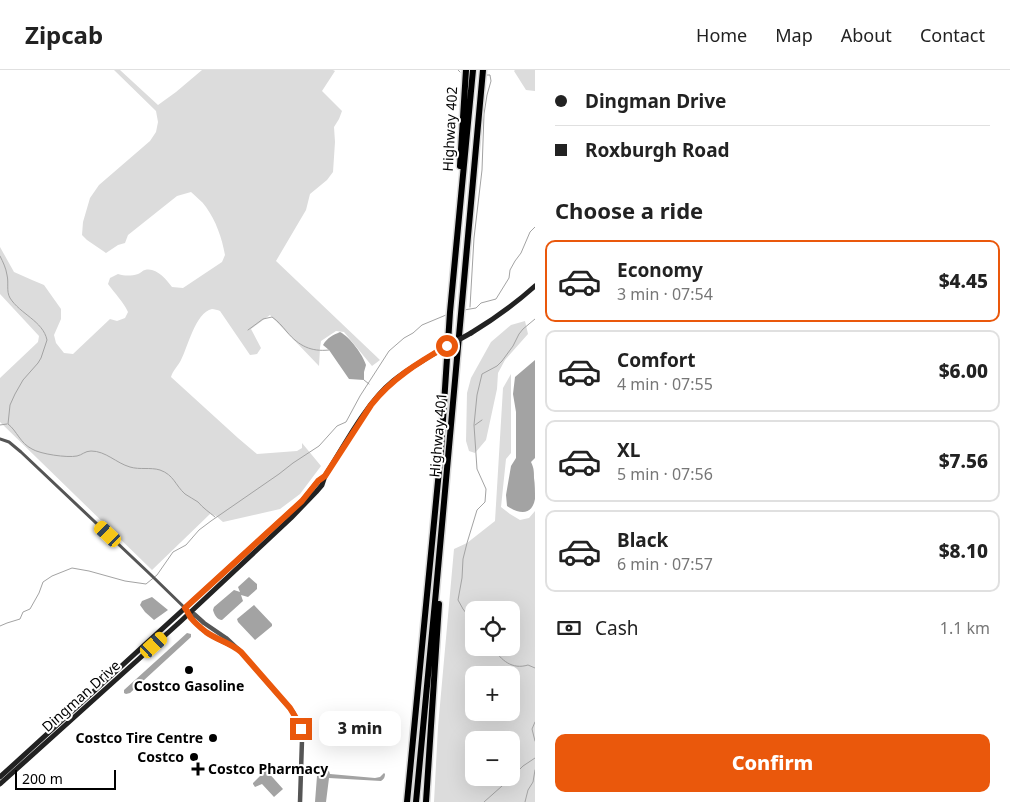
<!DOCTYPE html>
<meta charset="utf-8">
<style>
body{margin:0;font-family:"Noto Sans",sans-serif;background:#f6f6f6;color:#222;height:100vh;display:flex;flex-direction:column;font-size:19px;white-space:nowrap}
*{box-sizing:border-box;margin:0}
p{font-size:16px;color:#767676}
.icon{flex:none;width:28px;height:28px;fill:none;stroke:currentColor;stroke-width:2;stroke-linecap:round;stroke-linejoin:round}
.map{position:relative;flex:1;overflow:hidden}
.details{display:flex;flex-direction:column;background:#fff;width:475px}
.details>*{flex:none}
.top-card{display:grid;align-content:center;height:110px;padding:0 20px;background:#fff}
.fabs{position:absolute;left:465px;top:531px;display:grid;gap:10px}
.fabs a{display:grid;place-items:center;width:55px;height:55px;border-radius:10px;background:#fff;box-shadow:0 5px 20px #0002;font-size:25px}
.scale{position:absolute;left:15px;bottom:12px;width:101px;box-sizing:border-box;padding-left:5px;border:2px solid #000;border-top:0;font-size:14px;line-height:18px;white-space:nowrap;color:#000;-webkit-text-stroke:4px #fff;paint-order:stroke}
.end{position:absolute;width:22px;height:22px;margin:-11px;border:6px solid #ea580c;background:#fff;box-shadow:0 0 0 2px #fff}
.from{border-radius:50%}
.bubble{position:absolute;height:35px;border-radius:10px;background:#fff;box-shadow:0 5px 20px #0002;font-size:16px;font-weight:800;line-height:35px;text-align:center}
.car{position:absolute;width:15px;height:30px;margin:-15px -8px;border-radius:6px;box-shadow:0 0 4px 1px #0007;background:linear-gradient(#f5c518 24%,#345 0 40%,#f5c518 0 76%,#345 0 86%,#f5c518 0)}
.top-card b{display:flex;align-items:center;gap:18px;height:48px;font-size:19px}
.top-card b+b{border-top:1px solid #e0e0e0}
.top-card i{width:12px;height:12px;background:#222}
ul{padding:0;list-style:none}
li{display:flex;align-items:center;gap:15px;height:82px;margin:0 10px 8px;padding:0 10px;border:2px solid #e0e0e0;border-radius:10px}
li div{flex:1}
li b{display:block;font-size:19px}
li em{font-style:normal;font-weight:800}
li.selected{border-color:#ea580c}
li>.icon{width:45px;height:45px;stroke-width:1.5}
h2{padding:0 20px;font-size:22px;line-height:60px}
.pay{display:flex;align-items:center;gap:12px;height:55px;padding:0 20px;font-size:19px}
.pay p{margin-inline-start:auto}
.action{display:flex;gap:10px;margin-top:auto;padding:10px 20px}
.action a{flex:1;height:58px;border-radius:10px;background:#ea580c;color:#fff;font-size:20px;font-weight:800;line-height:58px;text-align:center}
header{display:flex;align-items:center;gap:30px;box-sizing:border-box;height:70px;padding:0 25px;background:#fff;border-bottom:1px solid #e0e0e0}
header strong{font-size:24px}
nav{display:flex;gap:28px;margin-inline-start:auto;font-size:18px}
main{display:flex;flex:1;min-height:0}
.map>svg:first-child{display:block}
.green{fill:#dcdcdc;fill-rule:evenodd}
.water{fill:#a3a3a3}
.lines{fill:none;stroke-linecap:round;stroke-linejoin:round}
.stream{stroke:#a3a3a3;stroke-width:1}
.motorway-casing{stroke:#dbdbdb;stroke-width:9}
.minor{stroke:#555;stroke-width:3}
.tertiary{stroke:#555;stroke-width:4.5}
.secondary{stroke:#222;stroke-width:5}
.motorway{stroke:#000;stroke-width:6}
.secondary-bridge{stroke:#222;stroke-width:5}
.route{stroke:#ea580c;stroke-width:6}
.poi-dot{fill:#000;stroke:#fff;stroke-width:2}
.labels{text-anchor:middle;stroke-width:4;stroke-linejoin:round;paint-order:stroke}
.street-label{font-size:14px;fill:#000;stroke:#fff}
.poi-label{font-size:14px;font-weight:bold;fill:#000;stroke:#fff;text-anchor:end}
</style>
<header>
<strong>Zipcab</strong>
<nav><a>Home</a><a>Map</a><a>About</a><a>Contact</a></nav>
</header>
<main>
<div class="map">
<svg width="535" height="732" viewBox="0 0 535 732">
<rect width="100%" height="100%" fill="#fff"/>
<!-- green -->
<path class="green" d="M114 0H120L158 35 176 22 202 0H333L335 1 322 21 342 41 339 49 334 57 335 72 333 102 327 110 310 124 306 140 276 191 380 290 372 296 344 262 336 261 321 271 320 278 319 296 270 245 251 259 261 278 257 284 250 285 220 241C218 240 214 239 212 239 195 243 188 277 181 290 178 296 173 300 171 307L238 368 257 384 297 381 302 378V373L321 396 300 424 280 439 223 452 216 446 210 444 152 500 0 352V308L38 272 39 266 0 224V177L14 202 32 210 44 215 61 239V249L54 265 56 273 64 283 73 284 110 249 117 251 125 248 128 242C123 231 115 224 108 214L110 208 118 204C125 206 131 206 138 204 141 203 143 200 145 200 156 197 166 209 172 217L183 218 222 192 225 185C222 168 216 151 206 137 202 131 196 127 191 122L177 126 128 165 125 173 118 175 106 183 87 170 82 165 83 152 90 128 99 115 150 71 156 62 158 52 156 41Z
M515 0H535V21L526 20 514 1Z
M525 251 528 264 505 290 498 303 497 319 486 370 475 383 469 381 466 371 467 323 471 308 491 272 511 255Z
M511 304V383L506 389 501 437 510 444 520 450 529 448 535 441V732H434L438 657 454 479 467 473 495 451 503 318ZM474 540H511V578H474ZM474 605H511V642H474ZM474 670H511V708H474Z"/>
<!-- water -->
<path class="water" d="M340 262C350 267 363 285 366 295L364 302V310L349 309 329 280 323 275C327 268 333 265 340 262Z
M535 290V388L531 392C534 398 534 402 534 408 535 414 535 422 535 429 532 446 519 444 507 436L506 425 511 396 516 388V342L513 324 515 307Z
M249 507 257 514V519L248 527 241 525 243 531 222 550C217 550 214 544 213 540L214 537 234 520 240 522 238 517Z
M152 527 168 540 154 550 145 542 140 535 142 531Z
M254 535 272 554V556L255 570 238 552 237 549Z
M187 563 191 564V567L130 623 126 624 124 623V620Z
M266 700 283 719 274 727 262 714 255 717 253 714V713Z
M323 700 329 701 330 704 375 708 380 707 384 703 385 704C385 707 384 709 381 711L329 708 326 732H315L317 706Z"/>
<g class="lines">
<!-- stream -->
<path class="stream" d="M458 0 460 2
M0 186C3 192 6 198 7 205 9 213 6 221 10 228 20 244 43 251 47 270L41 288 38 293 23 310 15 324 10 335 8 354C17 361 20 373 32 379 40 384 67 388 77 386 82 385 85 381 91 381 106 381 116 393 130 397 140 400 150 397 160 400 174 405 175 415 185 424 189 427 194 429 198 432 203 438 209 442 215 447
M470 237 474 168 482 100 484 44 487 25 491 11 490 5H487
M464 240 476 238 481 233 496 229 509 208 510 200 515 191 521 183 530 162 535 157
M248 260 263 249 272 247C278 251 282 256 287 262 299 276 311 282 329 280
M364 310 369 314
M0 355 7 354
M475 355 482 350
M474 553 463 539 458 530 462 508 463 489 467 473 477 440 485 432 486 419 477 399 474 355 477 325 482 304 497 296 502 291 513 276 519 264 523 259 535 249
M0 556 7 553 20 549 23 542 30 539 39 523 43 512 52 506 72 498 89 501 125 511 146 514 157 505 173 482 186 475 199 460 211 451 279 404 293 393 319 376 337 356 346 352 360 326 389 281 404 268 413 263 422 255 446 245
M493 578C501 590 512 600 528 595L535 598
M535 652 532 659 535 671
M512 707 523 696 535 688
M484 732 511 708
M525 732 528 720 533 712 535 700"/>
<!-- motorway casing -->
<g class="motorway-casing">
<path id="motorway" d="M460 96 466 0
M407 732 441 380 450 242 473 0
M416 732 436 521 483 0
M426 732 439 534"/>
</g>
<!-- minor -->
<path class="minor" d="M0 369 9 372 21 382 151 505 189 542"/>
<!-- tertiary -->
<path class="tertiary" d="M189 542 194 544 204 553 226 568 241 582 293 642 301 659 302 670 300 732
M189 542C195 559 216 569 232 576"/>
<!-- secondary -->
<path class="secondary" d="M471 263C494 249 515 234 535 216
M0 707 302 431 318 411 325 406
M0 714 181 551 291 448 316 422 322 415 325 406C344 376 366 333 393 311 406 300 421 292 435 283"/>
<!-- motorway -->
<use href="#motorway" class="motorway"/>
<!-- secondary-bridge -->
<path class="secondary-bridge" d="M435 283 471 263"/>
</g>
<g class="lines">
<!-- route -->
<path class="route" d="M301 659 296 648 290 638 241 582C231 573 217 570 206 562 201 558 195 553 191 548 189 545 188 542 185 538L302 431 318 411 325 406 371 335C391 309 419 292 447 276"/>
</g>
<!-- markers -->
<g class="poi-dot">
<circle cx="189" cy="600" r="5"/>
<circle cx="213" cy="668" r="5"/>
<circle cx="194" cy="687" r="5"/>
<path d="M195.5 691.5h5v5h5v5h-5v5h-5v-5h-5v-5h5z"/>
</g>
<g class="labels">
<!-- street labels -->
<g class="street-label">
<text transform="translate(450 59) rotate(-87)" y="5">Highway 402</text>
<text transform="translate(438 365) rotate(-85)" y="5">Highway 401</text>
<text transform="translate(81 626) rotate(-42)" y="5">Dingman Drive</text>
</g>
<!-- poi labels -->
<g class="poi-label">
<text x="189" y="621" text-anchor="middle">Costco Gasoline</text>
<text x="203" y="673">Costco Tire Centre</text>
<text x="184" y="692">Costco</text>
<text x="208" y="704" text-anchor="start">Costco Pharmacy</text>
</g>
</g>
</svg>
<div class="fabs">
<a><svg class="icon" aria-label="locate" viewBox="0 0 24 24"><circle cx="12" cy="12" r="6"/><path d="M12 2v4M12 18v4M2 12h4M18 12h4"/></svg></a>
<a>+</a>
<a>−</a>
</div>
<div class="scale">200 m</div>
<i class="end from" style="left:447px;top:276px"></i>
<i class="end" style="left:301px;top:659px"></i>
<div class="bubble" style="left:319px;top:641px;width:82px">3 min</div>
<i class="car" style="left:108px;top:464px;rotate:313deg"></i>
<i class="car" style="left:154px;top:575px;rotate:48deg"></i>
</div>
<section class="details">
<div class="top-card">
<b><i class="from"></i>Dingman Drive</b>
<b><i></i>Roxburgh Road</b>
</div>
<h2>Choose a ride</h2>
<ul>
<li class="selected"><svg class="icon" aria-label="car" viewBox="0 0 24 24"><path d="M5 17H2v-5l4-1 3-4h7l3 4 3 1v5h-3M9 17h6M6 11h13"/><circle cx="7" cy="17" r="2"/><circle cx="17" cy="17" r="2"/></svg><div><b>Economy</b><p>3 min · 07:54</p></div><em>$4.45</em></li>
<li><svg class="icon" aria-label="car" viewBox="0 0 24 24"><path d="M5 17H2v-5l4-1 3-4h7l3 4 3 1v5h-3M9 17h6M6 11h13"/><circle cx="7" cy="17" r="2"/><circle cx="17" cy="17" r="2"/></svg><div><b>Comfort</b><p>4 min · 07:55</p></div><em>$6.00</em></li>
<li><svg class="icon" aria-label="car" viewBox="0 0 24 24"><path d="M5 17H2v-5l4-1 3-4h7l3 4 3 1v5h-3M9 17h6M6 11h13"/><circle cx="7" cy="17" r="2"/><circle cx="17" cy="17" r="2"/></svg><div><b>XL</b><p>5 min · 07:56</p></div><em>$7.56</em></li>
<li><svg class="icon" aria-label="car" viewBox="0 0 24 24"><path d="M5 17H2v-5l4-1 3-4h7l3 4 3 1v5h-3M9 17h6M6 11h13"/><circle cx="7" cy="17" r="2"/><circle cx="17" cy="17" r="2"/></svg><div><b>Black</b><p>6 min · 07:57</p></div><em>$8.10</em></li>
</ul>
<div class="pay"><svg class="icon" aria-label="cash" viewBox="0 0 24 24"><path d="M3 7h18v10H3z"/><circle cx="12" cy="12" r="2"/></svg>Cash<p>1.1 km</p></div>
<div class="action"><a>Confirm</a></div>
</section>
</main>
